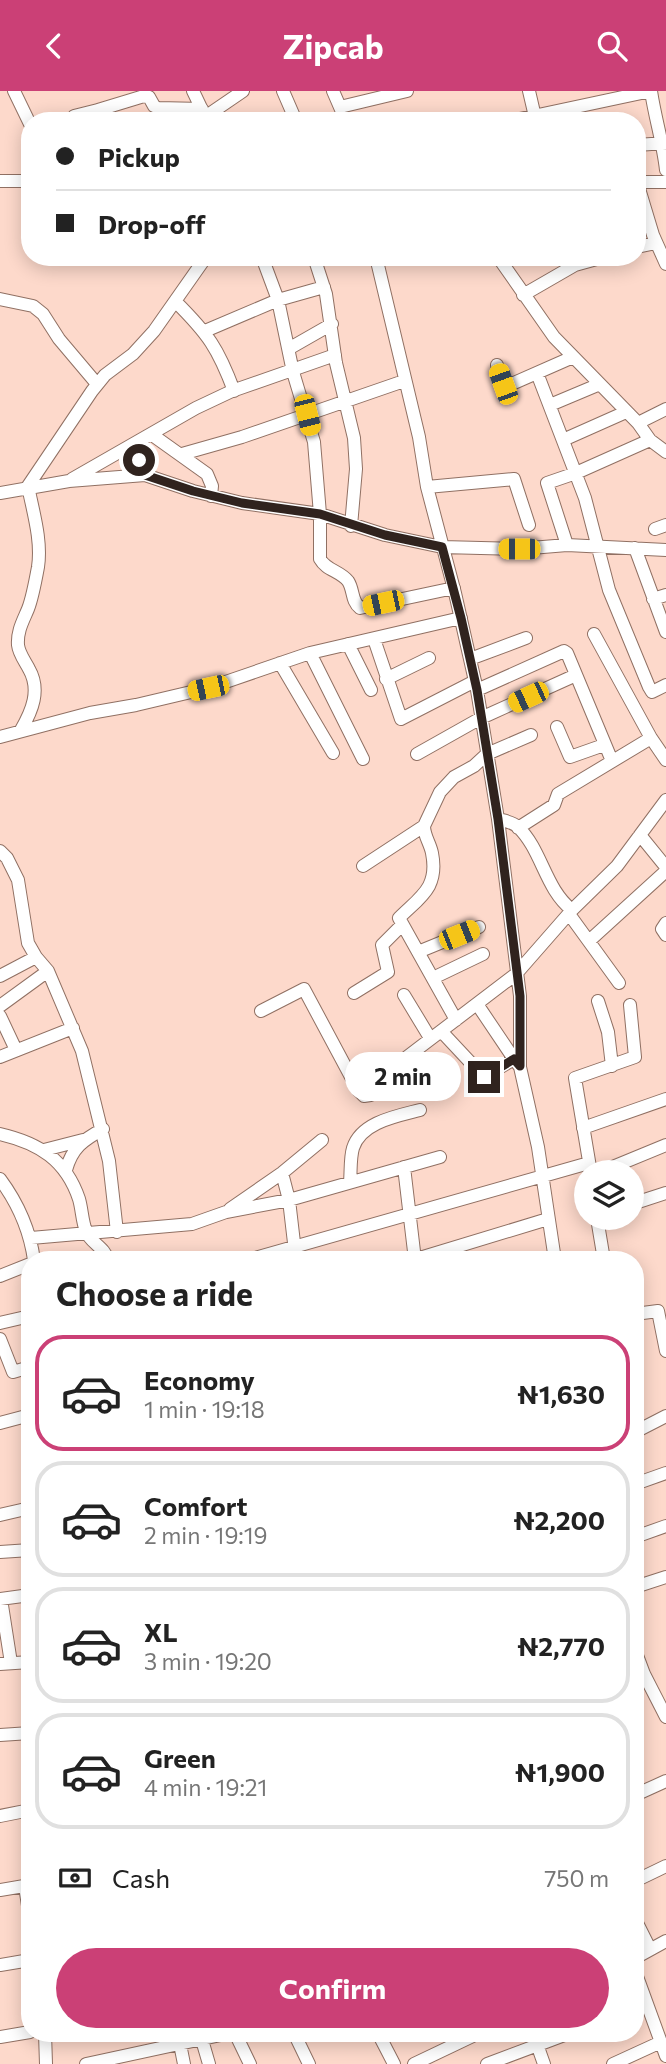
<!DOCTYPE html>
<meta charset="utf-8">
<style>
body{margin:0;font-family:Commissioner,sans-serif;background:#f6f6f6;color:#222;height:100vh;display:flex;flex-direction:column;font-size:26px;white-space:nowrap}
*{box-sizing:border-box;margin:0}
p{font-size:23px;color:#767676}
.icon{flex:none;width:38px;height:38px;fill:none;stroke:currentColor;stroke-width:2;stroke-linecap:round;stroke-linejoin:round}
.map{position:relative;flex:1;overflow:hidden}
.drawer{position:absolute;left:21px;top:1160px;width:623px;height:791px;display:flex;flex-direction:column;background:#fff;border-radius:28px;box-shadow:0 4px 18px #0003}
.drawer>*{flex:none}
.hud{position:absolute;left:21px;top:21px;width:625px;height:154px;border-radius:28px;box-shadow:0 4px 18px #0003;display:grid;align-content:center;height:154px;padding:0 35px;background:#fff}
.controls{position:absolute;left:574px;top:1069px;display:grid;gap:14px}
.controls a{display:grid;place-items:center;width:70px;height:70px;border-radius:50%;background:#fff;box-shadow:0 4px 18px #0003;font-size:35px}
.end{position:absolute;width:32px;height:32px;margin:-16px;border:9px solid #30231e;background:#fff;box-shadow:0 0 0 4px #fff}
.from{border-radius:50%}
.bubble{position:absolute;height:49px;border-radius:24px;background:#fff;box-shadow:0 4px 18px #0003;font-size:23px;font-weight:700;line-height:49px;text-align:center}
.car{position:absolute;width:21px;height:42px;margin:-21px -10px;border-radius:9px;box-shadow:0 0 5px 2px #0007;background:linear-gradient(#f5c518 24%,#345 0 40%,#f5c518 0 76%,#345 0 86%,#f5c518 0)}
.hud b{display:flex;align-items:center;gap:24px;height:66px;font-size:26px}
.hud b+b{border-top:2px solid #e0e0e0}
.hud i{width:18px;height:18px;background:#222}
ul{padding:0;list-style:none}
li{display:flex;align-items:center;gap:21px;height:116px;margin:0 14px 10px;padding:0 21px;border:4px solid #e0e0e0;border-radius:28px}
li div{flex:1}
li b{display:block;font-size:26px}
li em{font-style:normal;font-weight:700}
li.active{border-color:#cb4076}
li>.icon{width:63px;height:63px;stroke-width:1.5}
h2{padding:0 35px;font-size:32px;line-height:84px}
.pay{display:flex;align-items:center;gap:18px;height:77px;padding:0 35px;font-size:26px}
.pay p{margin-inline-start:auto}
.cta{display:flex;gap:14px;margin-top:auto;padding:14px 35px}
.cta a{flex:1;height:80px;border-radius:42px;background:#cb4076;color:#fff;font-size:28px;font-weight:700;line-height:80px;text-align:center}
header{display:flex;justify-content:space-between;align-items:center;height:91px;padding:0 35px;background:#cb4076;color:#fff;font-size:32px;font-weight:700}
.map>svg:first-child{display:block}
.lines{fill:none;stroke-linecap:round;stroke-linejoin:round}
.minor-casing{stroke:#907063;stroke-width:14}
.minor{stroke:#fff;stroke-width:12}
.route{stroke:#30231e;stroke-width:9}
</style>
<header><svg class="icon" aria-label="back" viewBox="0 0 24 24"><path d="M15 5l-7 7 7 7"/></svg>Zipcab<svg class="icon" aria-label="search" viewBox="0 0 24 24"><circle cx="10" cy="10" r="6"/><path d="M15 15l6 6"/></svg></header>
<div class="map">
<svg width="666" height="1973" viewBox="0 0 666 1973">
<rect width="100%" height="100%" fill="#fdd9cb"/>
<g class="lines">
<!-- minor casing -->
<g class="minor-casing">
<path id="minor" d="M14 0 30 33
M193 0 204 23
M283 0 296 30
M333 0 346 30
M529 0 536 30
M651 0C655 27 663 52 666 79
M340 16 407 0
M74 25 98 19
M205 26 243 0
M99 30 98 19 144 5 149 6 154 15 158 17 202 18
M510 30 651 0
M637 54 666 52
M0 90H30
M637 91 653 144 666 173
M637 91H666
M637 156 656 152
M262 166 278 209 293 281 314 351 320 423V468C326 479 340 480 348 490 354 499 351 510 360 517L454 497
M314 166 326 203 336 272 354 347 356 378 351 435
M376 166 419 346 427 396 455 502 477 599 498 728 520 905V976L538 1056 555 1169
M498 166 554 246 638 332 650 349 666 361
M523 204 575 174 604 166
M0 208 33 215 43 223 59 248 97 293
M176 211C208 243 218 257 234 300
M205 240 278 209 324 196
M290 257 332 233
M497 274 503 293 507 295 573 266
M537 282 585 407 609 499 649 596 652 601 666 594
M550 314 600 293
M638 332 666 318
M151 343 207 383 212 395 211 405
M563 349 626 321
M133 354 145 384
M182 363 242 346 404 290
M72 388 196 317 232 300 335 264
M427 396 514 388 529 434
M0 402 69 390 145 384 193 400 242 412 320 423 385 444 442 456 519 458 567 454 666 459
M655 438 666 434
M567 454 547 392 576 382 650 349
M635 457 666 541
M653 508 666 504
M594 543 651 647 666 669
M374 548 401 628 475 590
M348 553 371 599
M310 562 363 668
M470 568 526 547
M280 572 333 662
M386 588 429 567
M477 599 564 560 567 562 612 670
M557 636 570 666 604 654
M21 639C32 620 41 599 29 578 25 570 19 563 18 554 17 540 23 530 28 518 32 508 36 487 38 476 42 449 33 421 28 395L92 300 105 284 133 263 154 240 206 166
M0 646 90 622 136 614 208 597 310 562 461 527
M417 663 481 627 576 584
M498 728C505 730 513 731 518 736 542 759 545 798 572 819
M518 737 554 714 558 703 651 647
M640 744 666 776
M0 760 7 767 18 789 28 852 36 866 48 880 82 960 109 1070 117 1141
M363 775 424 735
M569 823 619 892
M666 832 662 838 666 844
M589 850 666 780
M418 861 479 836
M0 885 36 866
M433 887 483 863
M354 902 388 881 382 854 402 834
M404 904 430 947
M598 910 608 941 612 975
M477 913 514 968
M0 915 48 880
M261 920 304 898 358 999 364 1005C380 1006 395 981 403 969L516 883 572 819 617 775 666 709
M0 925 16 959
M456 929 399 827C420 806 439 797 432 762 430 752 424 745 424 735L440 701 454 686 474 675 487 663 531 644
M441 940 484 986 514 968 520 976
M0 966 73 937
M583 1037 666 1008
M0 1043C39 1052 66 1069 79 1108 82 1118 82 1130 86 1140 90 1152 105 1156 108 1169
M44 1059 83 1049
M404 1076 415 1169
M66 1079C72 1057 83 1049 103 1038
M282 1082 289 1109 296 1169
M591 1082 575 987 635 966 630 914
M598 1082 666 1054
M0 1088C17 1111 30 1140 34 1169
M350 1091C351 1080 350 1067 353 1057 361 1031 397 1025 420 1019
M632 1113 666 1102
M230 1118 282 1082 322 1049
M597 1127 604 1169
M31 1147 192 1133 226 1121 289 1109 440 1066
M248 1169 589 1072
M413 1169 548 1128
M0 1185 30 1173
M635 1223 658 1220 666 1260
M0 1232 30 1225
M0 1248 13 1281 30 1276
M0 1332 30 1324
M635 1341 666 1325
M635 1393 666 1382
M0 1424 30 1417
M635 1446 666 1435
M0 1461 30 1459
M635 1496 666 1486
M0 1508 30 1504
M1 1508 11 1572
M635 1559 644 1583 666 1626
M0 1573 30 1571
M0 1644 30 1642
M635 1704 666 1690
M0 1725 30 1719
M635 1790 666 1775
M25 1795 30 1828
M0 1799 30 1794
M635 1828 650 1858
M635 1867 666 1850
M0 1874 30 1869
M635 1880 666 1965
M45 1942 46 1973
M235 1942 250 1973
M294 1942 309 1973
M378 1942 394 1973
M533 1942 544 1973
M0 1946 30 1941
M202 1949 209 1973
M180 1953 184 1973
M86 1973 230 1942
M414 1973 479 1942
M487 1973 570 1942
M613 1973 661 1951"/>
</g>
<!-- minor -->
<use href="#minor" class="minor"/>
</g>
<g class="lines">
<!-- route -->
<path class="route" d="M139 369 145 384 193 400 242 412 320 423 385 444 442 456 461 527 477 599 498 728 520 905V975L514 968 484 986"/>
</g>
</svg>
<div class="controls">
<a><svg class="icon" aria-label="layers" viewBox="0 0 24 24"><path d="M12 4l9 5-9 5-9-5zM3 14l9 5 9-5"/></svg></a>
</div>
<i class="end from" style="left:139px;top:369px"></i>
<i class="end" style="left:484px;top:986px"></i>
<div class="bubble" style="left:345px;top:961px;width:116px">2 min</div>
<i class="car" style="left:503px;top:293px;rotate:340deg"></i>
<i class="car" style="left:307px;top:324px;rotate:166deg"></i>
<i class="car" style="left:519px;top:458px;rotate:270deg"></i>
<i class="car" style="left:383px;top:512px;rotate:258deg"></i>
<i class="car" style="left:208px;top:597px;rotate:258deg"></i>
<i class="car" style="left:528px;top:606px;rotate:245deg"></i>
<i class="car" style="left:459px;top:844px;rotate:68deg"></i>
<div class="hud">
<b><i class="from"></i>Pickup</b>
<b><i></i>Drop-off</b>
</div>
<section class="drawer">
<h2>Choose a ride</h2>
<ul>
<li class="active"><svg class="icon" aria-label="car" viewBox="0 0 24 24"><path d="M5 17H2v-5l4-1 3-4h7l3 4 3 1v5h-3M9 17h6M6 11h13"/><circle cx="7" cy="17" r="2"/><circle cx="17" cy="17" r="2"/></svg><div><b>Economy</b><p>1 min · 19:18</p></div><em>₦1,630</em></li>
<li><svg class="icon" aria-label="car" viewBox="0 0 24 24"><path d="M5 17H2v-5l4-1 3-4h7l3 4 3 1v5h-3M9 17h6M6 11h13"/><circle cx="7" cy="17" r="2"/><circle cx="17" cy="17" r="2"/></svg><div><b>Comfort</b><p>2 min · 19:19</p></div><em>₦2,200</em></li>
<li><svg class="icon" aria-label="car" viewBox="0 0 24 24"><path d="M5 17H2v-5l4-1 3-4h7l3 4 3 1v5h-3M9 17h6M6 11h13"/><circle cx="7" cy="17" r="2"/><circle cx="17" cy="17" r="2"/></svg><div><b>XL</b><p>3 min · 19:20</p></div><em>₦2,770</em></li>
<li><svg class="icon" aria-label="car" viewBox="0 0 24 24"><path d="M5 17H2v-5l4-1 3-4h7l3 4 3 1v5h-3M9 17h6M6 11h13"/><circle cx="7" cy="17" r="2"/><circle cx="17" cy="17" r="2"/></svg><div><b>Green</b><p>4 min · 19:21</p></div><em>₦1,900</em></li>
</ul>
<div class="pay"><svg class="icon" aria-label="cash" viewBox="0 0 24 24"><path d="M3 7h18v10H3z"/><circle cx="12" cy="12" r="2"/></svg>Cash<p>750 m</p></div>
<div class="cta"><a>Confirm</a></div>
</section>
</div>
